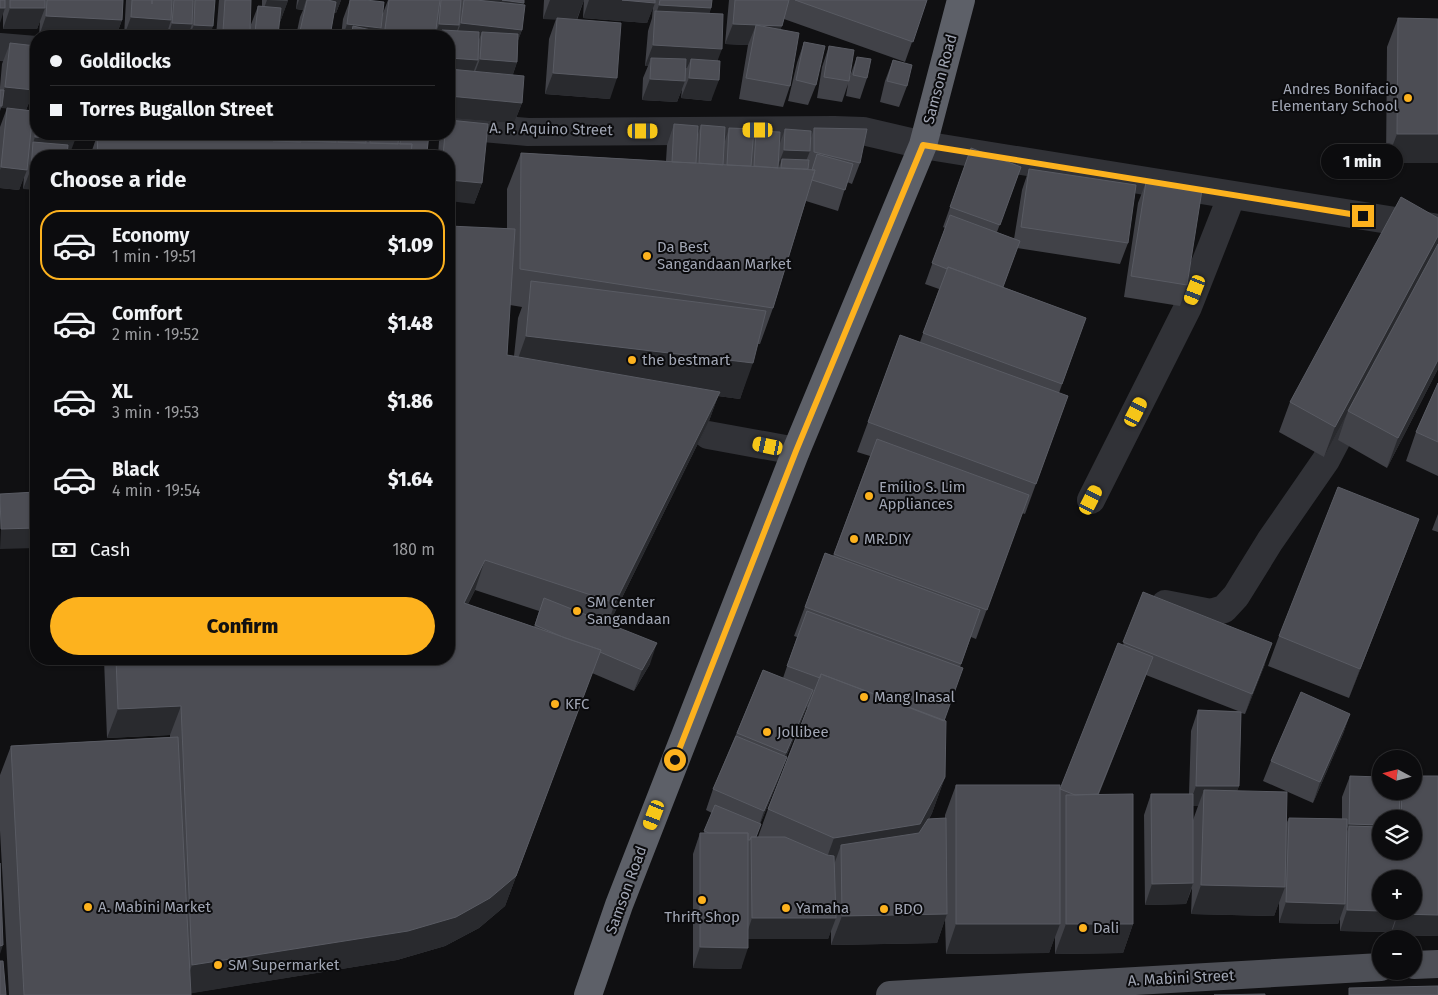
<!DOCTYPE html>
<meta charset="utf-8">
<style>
body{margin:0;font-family:"Fira Sans",sans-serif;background:#1a1a1c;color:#f1f3f6;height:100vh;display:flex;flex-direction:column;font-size:19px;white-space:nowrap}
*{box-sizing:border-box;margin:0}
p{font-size:16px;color:#9a9b9e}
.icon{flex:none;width:28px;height:28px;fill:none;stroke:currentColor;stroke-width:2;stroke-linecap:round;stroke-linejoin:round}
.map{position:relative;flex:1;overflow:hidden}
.panel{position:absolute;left:30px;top:150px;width:425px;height:515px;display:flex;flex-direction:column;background:#0c0c0e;border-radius:20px;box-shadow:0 1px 4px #0004,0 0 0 1px #2c2c2e}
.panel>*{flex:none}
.banner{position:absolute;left:30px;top:30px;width:425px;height:110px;border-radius:20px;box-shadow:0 1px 4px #0004,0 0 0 1px #2c2c2e;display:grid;align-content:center;height:110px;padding:0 20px;background:#0c0c0e}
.needle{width:32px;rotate:277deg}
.buttons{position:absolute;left:1372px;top:750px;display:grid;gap:10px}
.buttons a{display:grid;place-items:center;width:50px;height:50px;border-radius:50%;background:#0c0c0e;box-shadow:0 1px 4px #0004,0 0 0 1px #2c2c2e;font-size:25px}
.end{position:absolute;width:22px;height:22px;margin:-11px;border:6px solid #fdb21e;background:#111;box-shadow:0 0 0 2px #111}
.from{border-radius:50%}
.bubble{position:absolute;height:35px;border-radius:18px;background:#0c0c0e;box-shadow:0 1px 4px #0004,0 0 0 1px #2c2c2e;font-size:16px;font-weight:800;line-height:35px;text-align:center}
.car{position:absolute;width:15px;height:30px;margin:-15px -8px;border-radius:6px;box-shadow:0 0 4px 1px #0007;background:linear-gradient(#f5c518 24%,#345 0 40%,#f5c518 0 76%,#345 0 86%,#f5c518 0)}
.banner b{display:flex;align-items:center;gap:18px;height:48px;font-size:19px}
.banner b+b{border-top:1px solid #2c2c2e}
.banner i{width:12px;height:12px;background:#f1f3f6}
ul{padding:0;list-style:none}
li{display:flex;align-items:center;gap:15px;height:70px;margin:0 10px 8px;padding:0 10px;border:2px solid transparent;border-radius:20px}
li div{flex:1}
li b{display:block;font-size:19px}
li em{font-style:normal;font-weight:800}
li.current{border-color:#fdb21e}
li>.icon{width:45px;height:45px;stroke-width:1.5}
h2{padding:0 20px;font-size:22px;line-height:60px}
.pay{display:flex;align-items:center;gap:12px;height:55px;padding:0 20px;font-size:19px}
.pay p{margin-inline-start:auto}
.primary-button{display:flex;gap:10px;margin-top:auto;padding:10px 20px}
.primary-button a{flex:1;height:58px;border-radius:30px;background:#fdb21e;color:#111;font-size:20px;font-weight:800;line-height:58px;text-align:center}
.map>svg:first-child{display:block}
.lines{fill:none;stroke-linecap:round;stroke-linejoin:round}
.minor{stroke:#313237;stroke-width:28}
.major{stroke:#4d4f56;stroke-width:28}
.highway{stroke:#5d6068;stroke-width:28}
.wall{fill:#414248;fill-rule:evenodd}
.shaded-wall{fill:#292a2e}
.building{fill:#4c4d54;stroke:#595b63}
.route{stroke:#fdb21e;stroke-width:6}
.poi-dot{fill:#fdb21e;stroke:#0b0b0d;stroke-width:2}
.labels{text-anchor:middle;stroke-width:4;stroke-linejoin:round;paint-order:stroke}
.street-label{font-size:15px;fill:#a1a6b4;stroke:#0b0b0d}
.poi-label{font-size:15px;fill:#a1a6b4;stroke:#0b0b0d;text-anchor:start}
</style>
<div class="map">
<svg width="1438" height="995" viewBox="0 0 1438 995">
<rect width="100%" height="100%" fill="#101012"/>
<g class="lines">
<!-- minor -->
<path class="minor" d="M0 47 36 50
M449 125 528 132 834 130 863 131 923 145 1438 228
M708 435 796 451
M1091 500 1188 307 1232 195
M1165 604 1211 613 1224 609 1236 596 1270 541 1326 460 1359 397"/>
<!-- major -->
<path class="major" d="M1414 965 1438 964
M890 995 1381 967"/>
<!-- highway -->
<path class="highway" d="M588 995 619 905 796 451 923 145 961 0"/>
</g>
<!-- wall -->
<path class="wall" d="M0 0H123L122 20 116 36H39L40 21 37 29H3V15Z
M126 0H215L210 36H124Z
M219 0H251L250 27 258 6H262V0H288L280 22H279L278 36H249L250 32 248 36H216Z
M297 0H341L336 13H334L330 36H296L300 17 303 10 296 9Z
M350 0H366L379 32V36H341L343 19Z
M388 0H524L523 5 522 30 518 40 517 62 513 74 522 103 514 123 449 118V36H379L383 13Z
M544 0H584L577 20 610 99 545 94 549 39 556 19H543Z
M584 0H712L711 8 709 14 718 61 711 101 681 98 682 89 677 102 642 100 643 78 648 66H645L648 31 652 18 653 7 647 23 583 18Z
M729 0H927L905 62 784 19 780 30 790 86 783 107 739 99 748 45 725 44Z
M1398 18 1438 163H1386L1387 47Z
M804 42 816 85 808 105 788 101 797 63Z
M10 43 36 46V134H75L23 189 24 176 19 190 0 188V127L7 108H1L0 111V87L2 64ZM32 95 30 110H26Z
M829 46 850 76 857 57 867 78 860 99 846 96 848 84 842 102 817 98 822 67Z
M893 60 907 86 899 107 880 102 885 81Z
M674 124 698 134 701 125 725 141 729 128 753 140 756 131 780 143 785 129 811 138 814 128 860 163 852 184 847 182 838 211 806 201 773 308 760 344H758L740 399 718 396 709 421 609 624 650 664 634 691 592 673 505 906 479 928 445 946 397 960 191 993V995H9L0 831V775L11 746 170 737V735L107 738 104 659H449L507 229V189L521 153 666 161 667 145ZM510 305 522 307 518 318 514 356 507 355ZM475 590 539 611 534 627 468 604Z
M129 134H169L167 138H174L175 134H238V140H239V134H302L301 142H302L303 134H429L426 156H90L97 136 152 138 129 136Z
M442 134H449L482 183 474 204 449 156H438L439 141Z
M971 148 1021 167 997 232 1014 239 1022 190 1029 169 1128 243 1120 264 1017 248 1003 287 1086 318 1059 393 1068 396 1025 514 1022 513 976 639 971 637 960 667 944 721 945 777 932 813 929 819 945 818V815L956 785 1060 789 1123 645 1143 592 1265 664 1245 714 1241 713 1239 786 1237 791 1286 824 1289 818 1342 819V797L1350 776 1381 791H1414L1438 936 1391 935V932L1340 931V918L1338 924 1279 923V902L1274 916 1191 914 1192 888 1186 904 1145 905 1144 815 1151 794H1189L1191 731 1198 710 1238 711 1146 675 1099 794 1133 924 1123 953 1055 954V936L1049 953 946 954 945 919 937 943 831 945V930L828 939H748L741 969 693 968V854L700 833H704L712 813 706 810 713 789 763 670 783 678 797 637 794 636 825 553 833 556 870 456 857 452 900 335 920 342 939 289 925 284 945 228 943 227ZM807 707H808L768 809 758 837H756L760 824 779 778 786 757ZM1193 806H1198L1193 820V834ZM1381 819H1414L1381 851Z
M1146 182 1187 285 1180 306 1124 297 1138 203Z
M1438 218V243L1436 248 1438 369 1387 468 1338 440 1346 416 1324 457 1279 432 1290 402Z
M1438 383V476L1406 461 1416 432Z
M1438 514V532L1432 530Z
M1408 548 1349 698 1268 666 1279 636Z
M1350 714 1343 734 1313 803 1263 781 1271 761Z"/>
<!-- shaded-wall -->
<path class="shaded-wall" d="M267 0 288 1 280 22 260 19Z
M299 0H306L303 10 296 9Z
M307 0H341L336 13 305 10Z
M464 0H502L524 3 516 23Z
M550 0H584L576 21 543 19Z
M589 0H622L655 3 647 23 583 18Z
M659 5 711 8 704 29 655 17Z
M0 8H5L0 23Z
M10 8H45L37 29H3Z
M46 16 122 20 116 36H39Z
M131 17 171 20 166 36H124Z
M172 23 192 24 188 36H168Z
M461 23 522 30 514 51 482 32 476 47 453 44Z
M347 24 381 28 378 36 353 26 350 36H343Z
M439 24 459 25 452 46 442 30 440 36H435Z
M733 24 782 26 774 46 756 25 748 45 725 44Z
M194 25 213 26 210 36H189Z
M223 31 250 32 248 36H221Z
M255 32 278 35V36H254Z
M653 45 722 49 714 70 691 59 687 68 650 66 651 58 648 66H645Z
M449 58 478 60 470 81 449 79Z
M480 59 517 62 510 83 472 80Z
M553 73 617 78 610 99 545 94Z
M689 78 719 80 711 101 681 98Z
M650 79 685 81 677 102 642 100Z
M5 87 34 90 26 110 1 108 2 106 0 101Z
M449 96 522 103 514 123 449 118Z
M130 134H169L167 139 129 136Z
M244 134H254L273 136 265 156 237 154Z
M1397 134H1438V163H1386Z
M35 137 75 140 69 156H36L33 143Z
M400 150 427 152 426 156H398Z
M784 150 810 151 802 171 782 159 778 170H776Z
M1 167 27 170 19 190 0 188V170Z
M31 169H36V190L23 189Z
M449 180 482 183 474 204 449 201Z
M1438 236V243L1435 251 1348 411 1346 416 1324 457 1335 427Z
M526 336 753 363 740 399 718 396 709 421 605 632 615 603 513 373Z
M1438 360V369L1387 468 1398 438Z
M1419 519 1408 548 1349 698 1360 669Z
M36 528V548L0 549 1 529Z
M485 560 475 590 454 632 464 603Z
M657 643 650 664 634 691 642 670Z
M1272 643 1265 664 1245 714 1252 694Z
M590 679 505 906 479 928 445 946 397 960 181 995 192 965Z
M813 690 805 711 779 774 786 753Z
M181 706 170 735 107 738 118 709Z
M1350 714 1343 734 1313 803 1320 782Z
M787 757 779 778 757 832 764 811Z
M945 777 932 813 907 861 841 845 831 873 821 874 834 838Z
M1196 786H1239L1231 807 1204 790 1198 806H1189Z
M1349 824 1381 825V846L1349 826 1342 845H1341Z
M1193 883 1186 904 1145 905 1152 884Z
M1201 885 1285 887 1274 916 1191 914Z
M1286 902 1345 904 1338 924 1279 923Z
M1347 910 1398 911 1391 932 1340 931Z
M947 914 937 943 831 945 842 916Z
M1398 914 1438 915V936L1391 935Z
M752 918H836L828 939H745Z
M956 924H1060L1049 953 946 954Z
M1066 924H1133L1123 953 1055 954Z
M3 945 0 954V946Z
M700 947 748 948 741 969 693 968Z"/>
<!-- building -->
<path class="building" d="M0 0H5V8H0Z
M10 0H45V8H10Z
M47 0H123L122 20 46 16Z
M132 0H152V4V0H172L171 20 131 17Z
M174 0H193L192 24 172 23Z
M195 0H215L213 26 194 25Z
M225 0H251L250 32 223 31Z
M307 0H328L336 2 330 36H326L300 31Z
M350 0H366L384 2 381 28 347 24Z
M389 0H440L435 36H384Z
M441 0H461L459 25 439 24Z
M464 0H476L525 5 522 30 461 23Z
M502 0H524V3Z
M622 0H655V3Z
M660 0H712L711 8 659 5Z
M735 0H789L782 26 733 24Z
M795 0H927L913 42Z
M258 6 281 8 278 35 255 32Z
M655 11 723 14 722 49 653 45Z
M557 18 621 23 617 78 553 73Z
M1398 18 1438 19V134H1397Z
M756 25 799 33 790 86 746 78Z
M353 26 380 32 379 36H351Z
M442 30 479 32 478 60 449 58V36H442Z
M482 32 518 34 517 62 480 59Z
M804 42 825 46 816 85 796 80Z
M10 43 36 46V67L34 90 5 87Z
M829 46 854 50 849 81 824 77Z
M857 57 871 59 867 78 853 75Z
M651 58 686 59 685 81 650 79Z
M691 59 720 61 719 80 689 78Z
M893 60 912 65 907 86 887 81Z
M449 69 524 76 522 103 449 96Z
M0 90H4L2 106H0Z
M7 108 33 111 27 170 1 167Z
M36 118V134H75V140L35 137Z
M449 120 488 124 482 183 449 180V156H443L445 134H449Z
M674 124 698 126 696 163 672 162Z
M701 125 725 127 723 165 699 163Z
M729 128 754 129 751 166 727 165Z
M814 128 867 129 860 163 814 152Z
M785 129 811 131 810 151 784 150Z
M756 131 780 132 778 168 754 166Z
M181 134H238V140L181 139Z
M254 134H273V136Z
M274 134H302L301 142 273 141Z
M308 134H336V142L308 141Z
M338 134H366V143L338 142Z
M370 134H399L398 144 370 143Z
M401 134H429L427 152 411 151 412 144H400Z
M97 136 412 144 411 156H98Z
M33 142 68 145 67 156H36V169H31Z
M971 148 1021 167 1000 225 950 207Z
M521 153 815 170 773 308 520 269Z
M817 154 853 164 845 190 812 180 815 170H812Z
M782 159 809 160 808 169 781 168Z
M1029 169 1136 185 1128 243 1021 227Z
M1146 182 1202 190 1187 285 1131 276Z
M1401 197 1438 218V236L1335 427 1290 402Z
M950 215 1020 241 1003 287 948 267 947 269 932 263Z
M449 226 515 229 507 355 720 392 615 603 485 560 464 603 601 650 516 876 490 898 456 917 408 931 192 965 181 706 118 709 116 659H449Z
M1438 244V360L1398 438 1348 411Z
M948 267 1086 318 1062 384 923 333Z
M531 281 766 311 753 363 526 336Z
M900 335 1068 396 1036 484 868 422Z
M1438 383V442L1416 432Z
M877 439 1029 495 987 610 834 554Z
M1338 487 1419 519 1360 669 1279 636Z
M36 492V528L1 529 0 494Z
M825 553 980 610 961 664 805 607Z
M1143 592 1272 643 1252 694 1123 642Z
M544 598 657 643 642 670 600 652 601 650 565 638 535 625Z
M807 611 963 668 944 721 821 674 820 678 787 666Z
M1118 643 1153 657 1098 794 1075 795 1060 789Z
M763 670 813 690 786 753 737 733Z
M821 674 946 721 945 777 920 824 834 838 768 809Z
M1301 692 1350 714 1320 782 1271 761Z
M1198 710 1241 712 1239 786H1196Z
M736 736 787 757 764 811 713 789Z
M178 737 191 995H24L11 746Z
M1350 776 1381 777V791H1400L1399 819H1381V825L1349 824Z
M1414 776H1438V915L1398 914V911H1394H1414V879H1381V911L1347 910 1349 826 1381 827V851H1414V819H1401L1402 791H1414Z
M956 785H1060V924H956Z
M1204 790 1287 792 1285 887 1201 885Z
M1133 794V924H1066V795Z
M1151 794H1193V883L1152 884Z
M715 805 761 824 756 837H751L750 840H748V833H709L704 831Z
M946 818 947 914 842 916 841 845 919 833 928 819Z
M1289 818 1347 819 1345 904 1286 902Z
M700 833H748V948L700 947Z
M751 837H785L827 855 834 856 836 918H752Z
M0 863 3 945 0 946Z
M0 961H3L6 995H0Z
M1438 986V995H1349V988Z
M1265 994V995H1214Z"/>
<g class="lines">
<!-- route -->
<path class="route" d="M675 760 796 451 923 145 1363 216"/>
</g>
<!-- markers -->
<g class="poi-dot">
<circle cx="1408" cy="98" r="5"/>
<circle cx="647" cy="256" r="5"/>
<circle cx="632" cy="360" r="5"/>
<circle cx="869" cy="496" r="5"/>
<circle cx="854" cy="539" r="5"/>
<circle cx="577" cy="611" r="5"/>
<circle cx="864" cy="697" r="5"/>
<circle cx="555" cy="704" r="5"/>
<circle cx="767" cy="732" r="5"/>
<circle cx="702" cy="900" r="5"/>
<circle cx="88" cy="907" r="5"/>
<circle cx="786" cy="908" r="5"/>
<circle cx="884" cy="909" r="5"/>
<circle cx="1083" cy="928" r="5"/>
<circle cx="218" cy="965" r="5"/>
</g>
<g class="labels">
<!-- street labels -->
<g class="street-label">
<text transform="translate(940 79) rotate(-75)" y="5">Samson Road</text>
<text transform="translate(551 129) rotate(1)" y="5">A. P. Aquino Street</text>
<text transform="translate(626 890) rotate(-70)" y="5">Samson Road</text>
<text transform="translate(1181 978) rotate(-3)" y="5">A. Mabini Street</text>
</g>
<!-- poi labels -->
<g class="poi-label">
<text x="1398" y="94" text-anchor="end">Andres Bonifacio<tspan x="1398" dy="17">Elementary School</tspan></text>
<text x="657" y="252">Da Best<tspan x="657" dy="17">Sangandaan Market</tspan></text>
<text x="642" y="365">the bestmart</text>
<text x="879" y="492">Emilio S. Lim<tspan x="879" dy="17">Appliances</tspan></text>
<text x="864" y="544">MR.DIY</text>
<text x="587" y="607">SM Center<tspan x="587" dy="17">Sangandaan</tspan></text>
<text x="874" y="702">Mang Inasal</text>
<text x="565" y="709">KFC</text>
<text x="777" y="737">Jollibee</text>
<text x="98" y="912">A. Mabini Market</text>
<text x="796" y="913">Yamaha</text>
<text x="894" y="914">BDO</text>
<text x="702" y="922" text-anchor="middle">Thrift Shop</text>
<text x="1093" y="933">Dali</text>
<text x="228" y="970">SM Supermarket</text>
</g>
</g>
</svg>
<div class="buttons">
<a><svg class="needle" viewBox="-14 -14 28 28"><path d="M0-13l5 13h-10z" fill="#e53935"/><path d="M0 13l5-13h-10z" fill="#9a9b9e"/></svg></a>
<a><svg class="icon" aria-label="layers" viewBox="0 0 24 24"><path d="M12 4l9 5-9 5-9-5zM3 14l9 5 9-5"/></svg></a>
<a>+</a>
<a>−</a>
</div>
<i class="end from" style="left:675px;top:760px"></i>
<i class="end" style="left:1363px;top:216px"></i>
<div class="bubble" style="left:1321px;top:144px;width:82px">1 min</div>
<i class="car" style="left:758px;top:130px;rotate:270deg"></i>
<i class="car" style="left:643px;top:131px;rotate:90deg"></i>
<i class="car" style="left:1195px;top:290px;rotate:201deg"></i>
<i class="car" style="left:1136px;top:412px;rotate:27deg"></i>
<i class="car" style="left:768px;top:446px;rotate:282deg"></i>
<i class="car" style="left:1091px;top:500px;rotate:27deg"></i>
<i class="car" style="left:654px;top:815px;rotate:201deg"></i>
<div class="banner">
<b><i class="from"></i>Goldilocks</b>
<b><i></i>Torres Bugallon Street</b>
</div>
<section class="panel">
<h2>Choose a ride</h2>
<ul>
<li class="current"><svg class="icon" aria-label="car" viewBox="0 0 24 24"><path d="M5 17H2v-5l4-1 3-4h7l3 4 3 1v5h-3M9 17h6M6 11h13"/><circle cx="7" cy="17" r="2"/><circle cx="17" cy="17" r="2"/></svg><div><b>Economy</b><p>1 min · 19:51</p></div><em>$1.09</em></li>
<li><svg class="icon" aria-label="car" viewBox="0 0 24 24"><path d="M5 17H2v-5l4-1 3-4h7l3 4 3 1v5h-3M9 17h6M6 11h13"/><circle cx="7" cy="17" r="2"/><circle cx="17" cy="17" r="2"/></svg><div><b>Comfort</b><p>2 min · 19:52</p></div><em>$1.48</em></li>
<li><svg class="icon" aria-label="car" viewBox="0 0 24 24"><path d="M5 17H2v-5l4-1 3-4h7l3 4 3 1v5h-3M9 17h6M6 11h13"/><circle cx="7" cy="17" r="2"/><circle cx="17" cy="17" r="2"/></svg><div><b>XL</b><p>3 min · 19:53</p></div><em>$1.86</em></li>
<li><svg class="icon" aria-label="car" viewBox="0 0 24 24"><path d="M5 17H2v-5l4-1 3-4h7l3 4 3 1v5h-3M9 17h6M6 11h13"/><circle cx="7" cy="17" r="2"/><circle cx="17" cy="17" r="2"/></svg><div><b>Black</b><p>4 min · 19:54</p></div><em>$1.64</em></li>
</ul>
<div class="pay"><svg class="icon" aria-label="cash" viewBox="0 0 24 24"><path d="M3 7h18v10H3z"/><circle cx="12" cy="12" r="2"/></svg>Cash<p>180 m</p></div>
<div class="primary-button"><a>Confirm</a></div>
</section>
</div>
